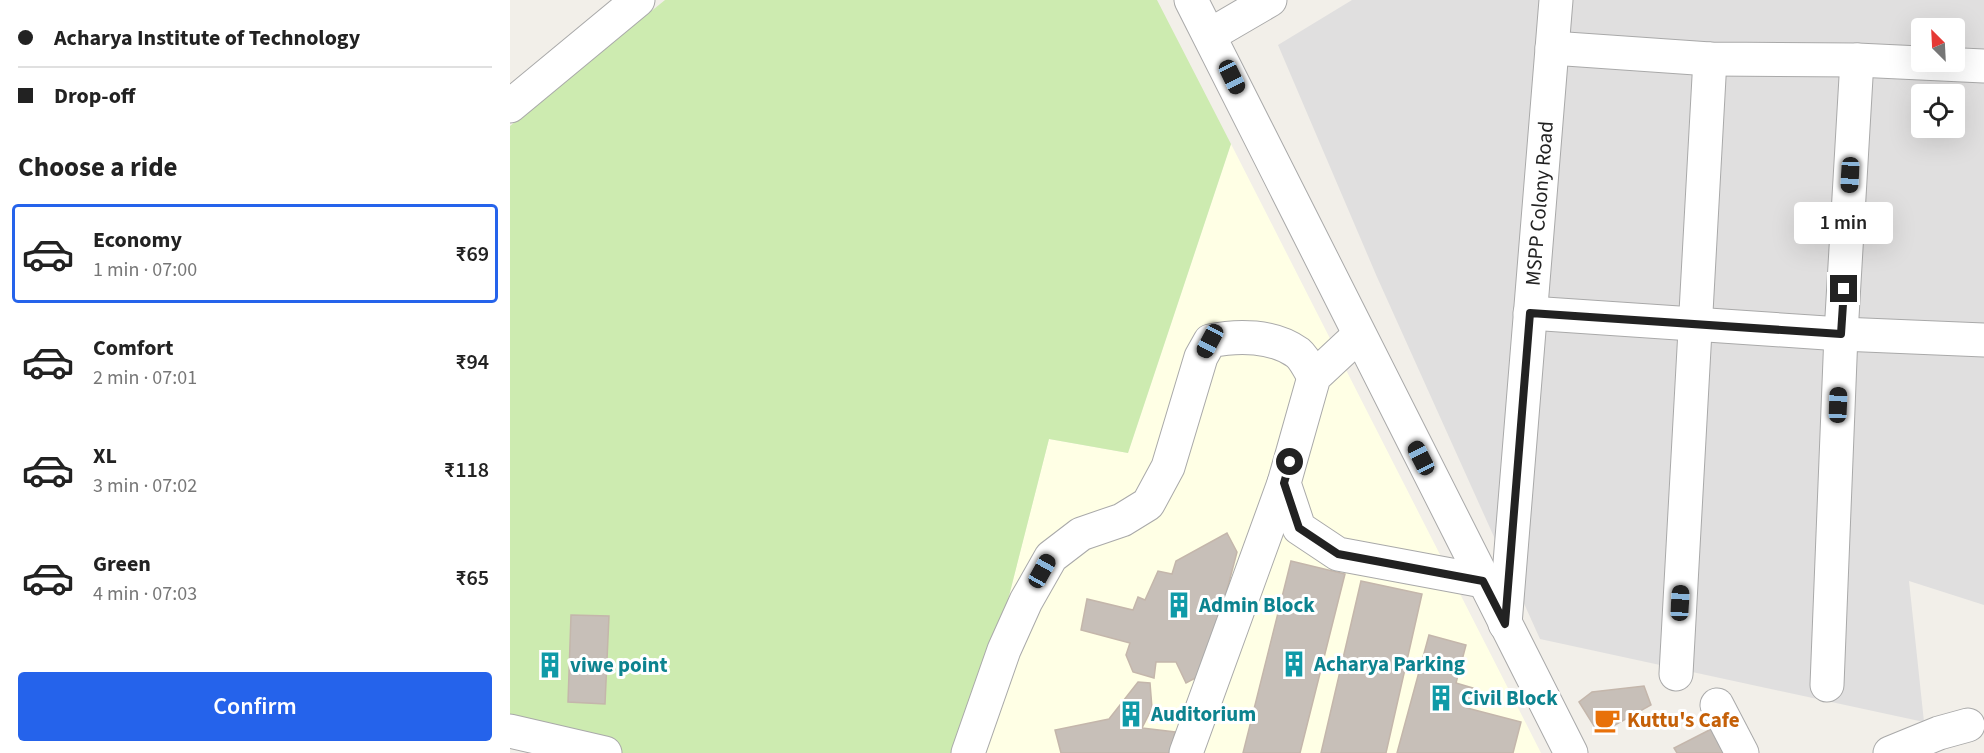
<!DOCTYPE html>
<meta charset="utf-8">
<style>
body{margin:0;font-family:"Source Sans 3",sans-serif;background:#f6f6f6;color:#222;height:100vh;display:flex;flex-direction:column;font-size:22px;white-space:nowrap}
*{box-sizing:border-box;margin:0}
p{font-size:20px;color:#767676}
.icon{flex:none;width:33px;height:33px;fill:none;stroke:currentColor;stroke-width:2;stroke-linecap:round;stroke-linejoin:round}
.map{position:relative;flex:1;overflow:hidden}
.panel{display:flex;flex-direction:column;background:#fff;width:510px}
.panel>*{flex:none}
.guide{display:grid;align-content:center;height:132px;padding:0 18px;background:#fff}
.needle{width:39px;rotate:336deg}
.fabs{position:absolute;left:1401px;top:18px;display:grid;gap:12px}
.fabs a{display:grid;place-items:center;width:54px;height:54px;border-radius:6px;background:#fff;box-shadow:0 6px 24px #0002;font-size:30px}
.end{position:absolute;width:27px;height:27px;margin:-14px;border:8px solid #222;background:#fff;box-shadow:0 0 0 3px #fff}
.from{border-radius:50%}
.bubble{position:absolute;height:42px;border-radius:6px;background:#fff;box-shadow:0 6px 24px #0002;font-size:20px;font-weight:600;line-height:42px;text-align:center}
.car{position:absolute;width:18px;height:36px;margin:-18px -9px;border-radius:8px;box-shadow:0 0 4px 2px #0007;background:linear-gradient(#222 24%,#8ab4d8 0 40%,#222 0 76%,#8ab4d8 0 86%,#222 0)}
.guide b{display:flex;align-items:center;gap:21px;height:57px;font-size:22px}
.guide b+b{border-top:2px solid #e0e0e0}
.guide i{width:15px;height:15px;background:#222}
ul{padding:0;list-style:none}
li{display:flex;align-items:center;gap:18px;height:99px;margin:0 12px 9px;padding:0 6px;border:3px solid transparent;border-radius:6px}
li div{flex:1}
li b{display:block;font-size:22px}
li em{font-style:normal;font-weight:600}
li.active{border-color:#2563eb}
li>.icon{width:54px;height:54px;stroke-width:1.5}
h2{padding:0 18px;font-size:27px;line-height:72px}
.action{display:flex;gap:12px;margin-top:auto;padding:12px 18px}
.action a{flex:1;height:69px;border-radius:6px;background:#2563eb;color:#fff;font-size:24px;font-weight:600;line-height:69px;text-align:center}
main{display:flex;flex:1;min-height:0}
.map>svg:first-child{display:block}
.residential{fill:#e0dfdf;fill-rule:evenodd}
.education{fill:#ffffe5}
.grass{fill:#cdebb0}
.building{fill:#c7bfb8;stroke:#c4b6ab;stroke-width:1.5}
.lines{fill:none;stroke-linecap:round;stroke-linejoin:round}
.minor-casing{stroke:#a9a9a9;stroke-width:35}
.minor{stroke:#fff;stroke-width:33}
.route{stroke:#222;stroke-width:8}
.labels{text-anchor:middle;stroke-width:6;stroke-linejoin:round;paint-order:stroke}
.street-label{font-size:21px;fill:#222;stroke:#fff}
.culture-label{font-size:21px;font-weight:bold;fill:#0d838f;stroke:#fff;text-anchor:start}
.food-label{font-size:21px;font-weight:bold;fill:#c56008;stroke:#fff;text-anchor:start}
</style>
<main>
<section class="panel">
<div class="guide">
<b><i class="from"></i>Acharya Institute of Technology</b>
<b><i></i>Drop-off</b>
</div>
<h2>Choose a ride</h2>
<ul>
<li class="active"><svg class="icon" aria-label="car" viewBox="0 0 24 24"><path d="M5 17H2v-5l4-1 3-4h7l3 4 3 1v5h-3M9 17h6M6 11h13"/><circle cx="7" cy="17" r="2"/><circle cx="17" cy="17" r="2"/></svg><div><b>Economy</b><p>1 min · 07:00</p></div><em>₹69</em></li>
<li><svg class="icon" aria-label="car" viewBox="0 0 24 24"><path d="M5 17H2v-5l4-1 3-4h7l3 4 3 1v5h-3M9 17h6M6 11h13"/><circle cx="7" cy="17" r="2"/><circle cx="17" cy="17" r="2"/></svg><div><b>Comfort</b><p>2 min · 07:01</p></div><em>₹94</em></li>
<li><svg class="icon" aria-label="car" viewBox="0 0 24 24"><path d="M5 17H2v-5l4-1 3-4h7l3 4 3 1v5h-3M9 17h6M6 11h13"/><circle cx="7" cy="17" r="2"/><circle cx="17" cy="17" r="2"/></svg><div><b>XL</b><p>3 min · 07:02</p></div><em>₹118</em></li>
<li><svg class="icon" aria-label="car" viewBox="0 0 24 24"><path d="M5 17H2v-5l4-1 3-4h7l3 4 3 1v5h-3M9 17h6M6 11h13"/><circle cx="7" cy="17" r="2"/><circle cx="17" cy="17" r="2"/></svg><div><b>Green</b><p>4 min · 07:03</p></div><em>₹65</em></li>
</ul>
<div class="action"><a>Confirm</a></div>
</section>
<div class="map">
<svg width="1474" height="753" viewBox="0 0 1474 753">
<rect width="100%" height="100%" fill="#f2efe9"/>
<!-- residential -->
<path class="residential" d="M842 0H1474V605L1399 581 1414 722 1030 639 867 277 768 45ZM1412 28H1444V62H1412ZM1412 94H1444V128H1412Z"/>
<!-- education -->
<path class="education" d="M721 144 1031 753H459L539 439 618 453Z"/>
<!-- grass -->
<path class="grass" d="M155 0H647L721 144 618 453 539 439 459 753H98L0 726V126Z"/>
<!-- building -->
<path class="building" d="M717 533 727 552 695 673 676 683 666 662H646L644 678 623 672 616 655 620 643 571 630 577 599 623 610 628 597 635 600 648 571 662 574 666 561Z
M781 561 835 574 790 753H733Z
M851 581 912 594 876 753H811Z
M61 615 99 616 95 704 58 702Z
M919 635 956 645 946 683 963 688 957 708 1011 722 1003 753H887Z
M30 651H49L50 678 31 679Z
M628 682 640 683 642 708 632 728 665 732 660 753H551L545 730 599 719Z
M1134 686 1141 705 1089 734 1069 702 1082 692Z
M1211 724 1226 753H1167L1164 748Z"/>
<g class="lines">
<!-- minor casing -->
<g class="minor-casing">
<g id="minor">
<path d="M681 0 1061 753"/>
<path d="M700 35 760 0"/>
<path d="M1042 48 1200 59 1347 60 1474 66"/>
<path d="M0 106 128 0"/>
<path d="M1020 313 1331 334 1474 340"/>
<path d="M849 335 804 377 774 483 789 528 828 554 973 581"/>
<path id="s1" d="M995 624 1046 0"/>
<path d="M1166 674 1200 59"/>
<path d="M1317 685 1331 334 1347 60"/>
<path d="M1207 705 1232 753"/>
<path d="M0 731 95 753"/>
<path d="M458 753 494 650 516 601 541 557 571 534 612 520 638 504 658 467 691 357 700 341C728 335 763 335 788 353 794 358 800 370 804 377"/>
<path d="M676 753 774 483"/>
<path d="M1380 753 1429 733 1458 725"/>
</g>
</g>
<!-- minor -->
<use href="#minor" class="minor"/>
</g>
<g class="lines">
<!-- route -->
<path class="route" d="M780 462 774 483 789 528 828 554 973 581 995 624 1020 313 1331 334 1334 289"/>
</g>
<!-- icons -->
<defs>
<g id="building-bare" transform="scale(2.07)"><path d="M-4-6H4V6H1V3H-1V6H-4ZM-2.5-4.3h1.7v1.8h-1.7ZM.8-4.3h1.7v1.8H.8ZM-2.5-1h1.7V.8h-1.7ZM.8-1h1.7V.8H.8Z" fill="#0f9aa8" stroke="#fff" stroke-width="2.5" paint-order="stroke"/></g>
<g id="cafe-bare" transform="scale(2.07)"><path d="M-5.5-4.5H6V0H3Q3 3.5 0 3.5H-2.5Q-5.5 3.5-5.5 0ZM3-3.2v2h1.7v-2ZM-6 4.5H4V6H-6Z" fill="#e8710a" stroke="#fff" stroke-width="2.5" paint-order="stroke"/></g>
</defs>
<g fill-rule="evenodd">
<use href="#building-bare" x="669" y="605"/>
<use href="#building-bare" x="784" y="664"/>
<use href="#building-bare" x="40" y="665"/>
<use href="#building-bare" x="931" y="698"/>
<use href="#building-bare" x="621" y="714"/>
<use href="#cafe-bare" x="1097" y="720"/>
</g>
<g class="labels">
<!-- street labels -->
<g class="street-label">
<text dy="7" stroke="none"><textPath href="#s1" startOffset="422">MSPP Colony Road</textPath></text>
</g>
<!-- culture labels -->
<g class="culture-label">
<text x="689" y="612">Admin Block</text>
<text x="804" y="671">Acharya Parking</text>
<text x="60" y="672">viwe point</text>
<text x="951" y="705">Civil Block</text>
<text x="641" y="721">Auditorium</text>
</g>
<!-- food labels -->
<g class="food-label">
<text x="1117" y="727">Kuttu's Cafe</text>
</g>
</g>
</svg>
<div class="fabs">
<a><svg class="needle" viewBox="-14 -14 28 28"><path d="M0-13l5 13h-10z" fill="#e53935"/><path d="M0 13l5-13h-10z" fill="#767676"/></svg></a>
<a><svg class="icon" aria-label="locate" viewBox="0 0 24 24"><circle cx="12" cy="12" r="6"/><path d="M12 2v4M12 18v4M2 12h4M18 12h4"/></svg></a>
</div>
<i class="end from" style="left:780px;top:462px"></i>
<i class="end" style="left:1334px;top:289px"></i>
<div class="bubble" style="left:1284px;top:202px;width:99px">1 min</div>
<i class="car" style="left:722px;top:77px;rotate:154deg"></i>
<i class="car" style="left:1340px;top:175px;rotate:183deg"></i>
<i class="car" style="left:700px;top:341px;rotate:208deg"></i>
<i class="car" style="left:1328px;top:405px;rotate:2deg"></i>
<i class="car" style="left:911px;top:458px;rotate:333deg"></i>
<i class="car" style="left:532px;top:571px;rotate:29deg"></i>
<i class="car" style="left:1170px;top:603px;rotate:3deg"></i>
</div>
</main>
